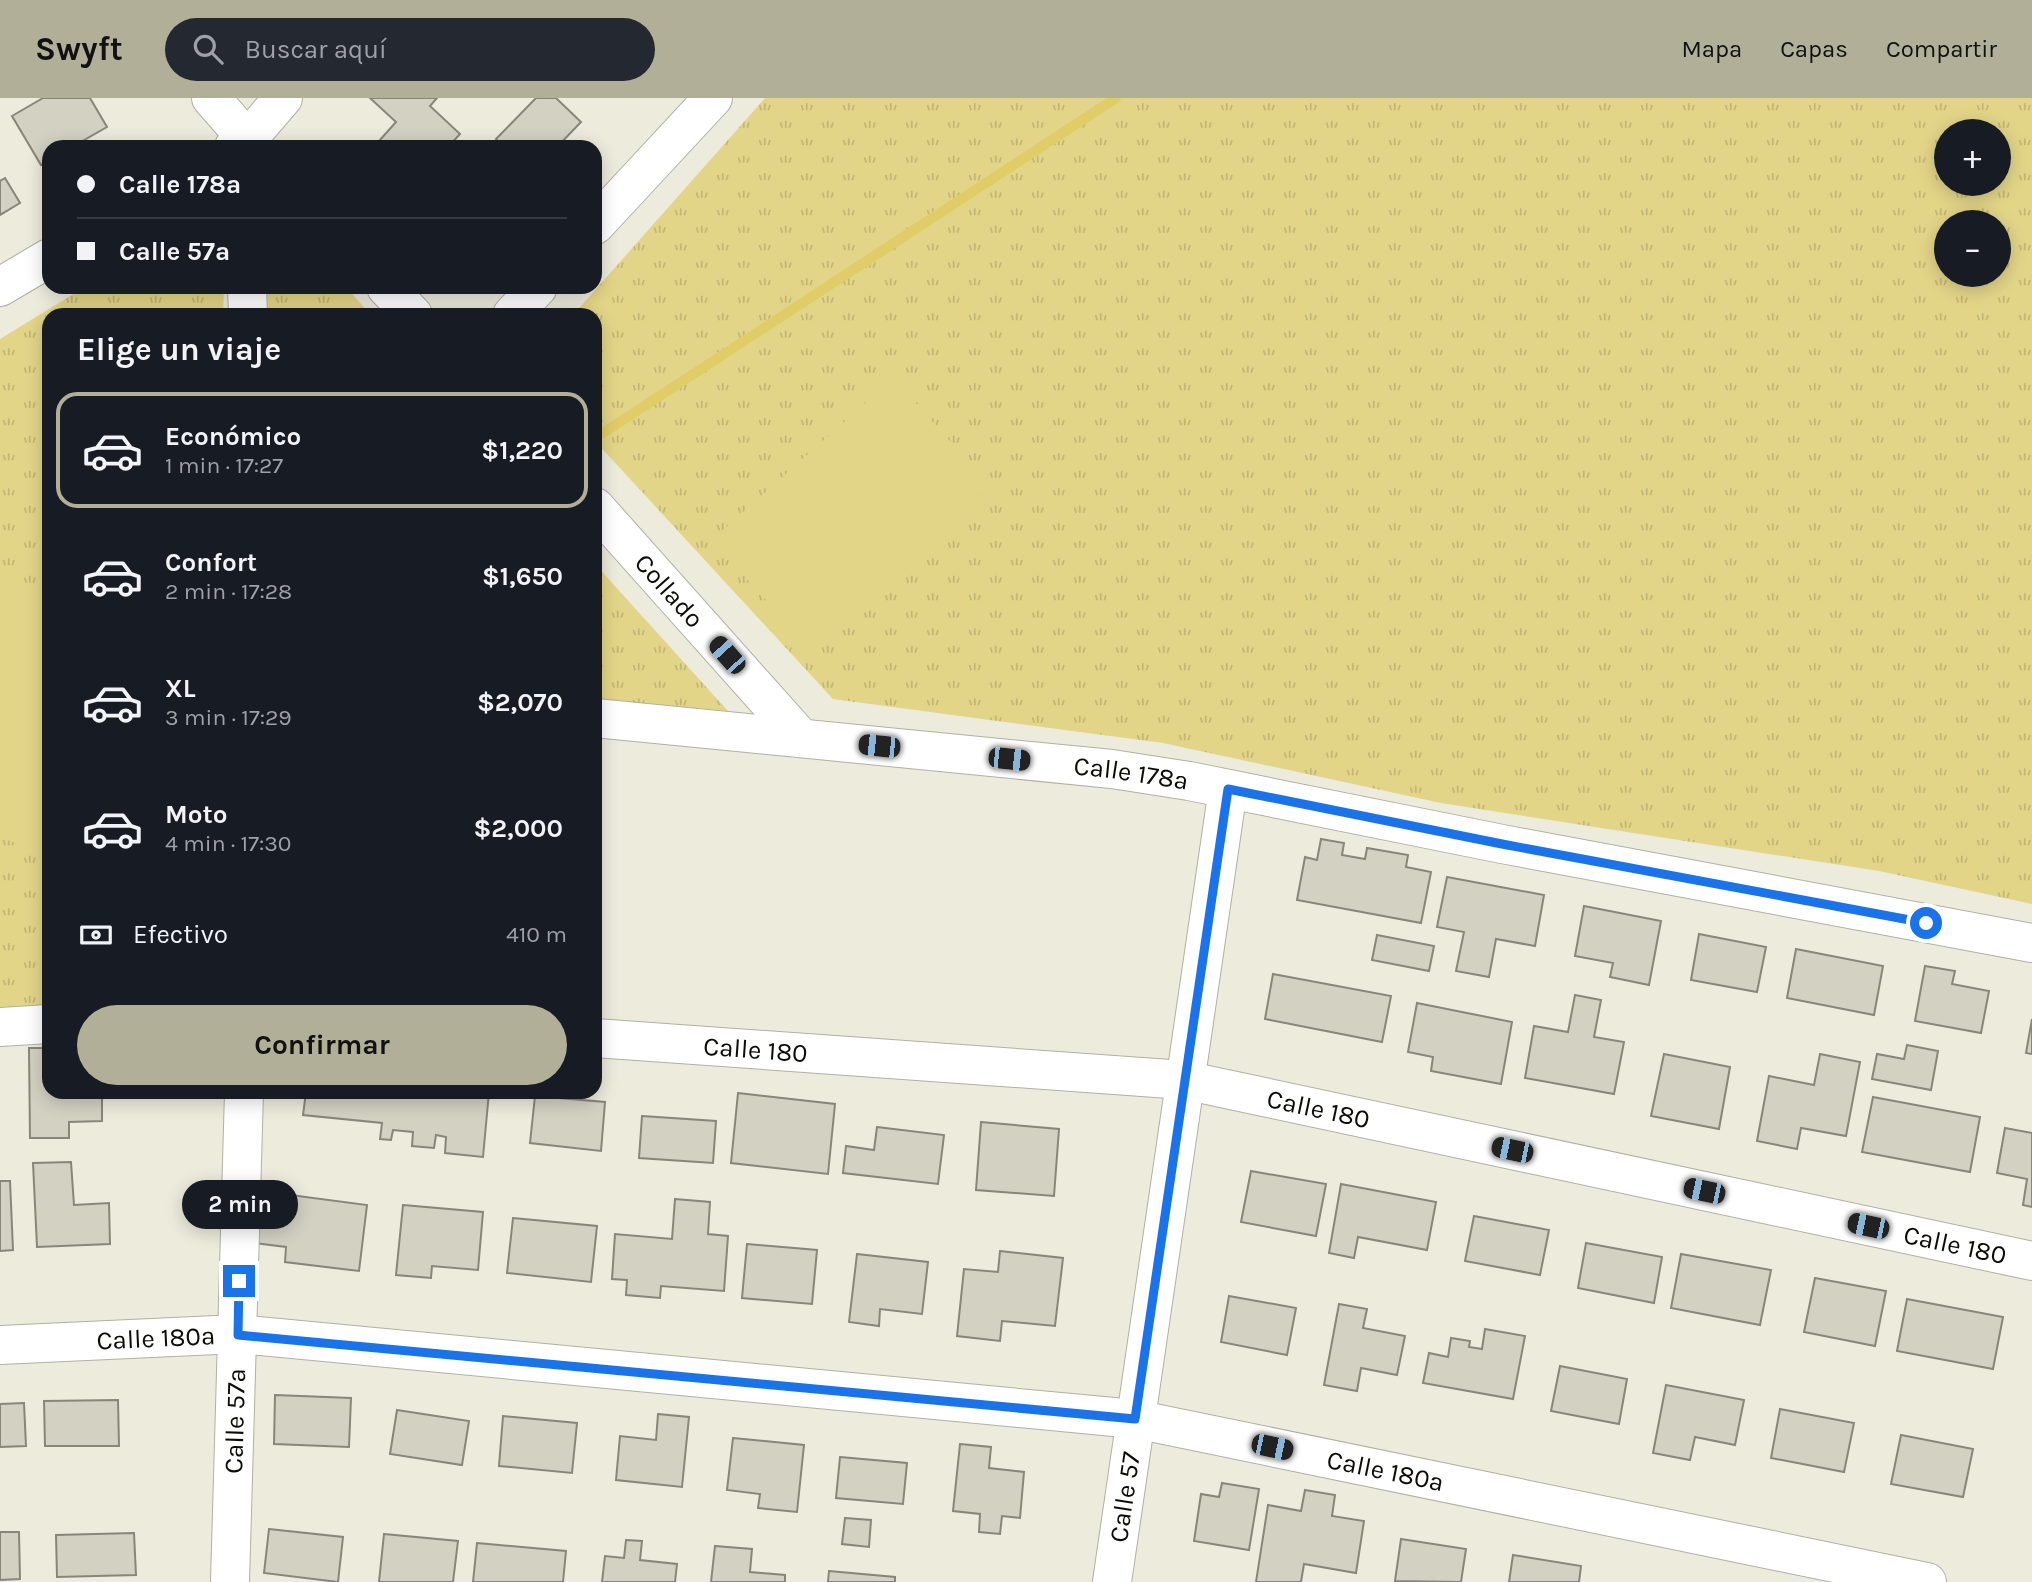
<!DOCTYPE html>
<html lang="es">
<meta charset="utf-8">
<style>
body{margin:0;font-family:Karla,sans-serif;background:#242831;color:#f1f3f6;height:100vh;display:flex;flex-direction:column;font-size:26px;white-space:nowrap}
*{box-sizing:border-box;margin:0}
p{font-size:23px;color:#9ea1a6}
.icon{flex:none;width:38px;height:38px;fill:none;stroke:currentColor;stroke-width:2;stroke-linecap:round;stroke-linejoin:round}
.map{position:relative;flex:1;overflow:hidden}
.details{position:absolute;left:42px;top:210px;width:560px;height:791px;display:flex;flex-direction:column;background:#171b24;border-radius:21px;box-shadow:0 4px 18px #0003}
.details>*{flex:none}
.banner{position:absolute;left:42px;top:42px;width:560px;height:154px;border-radius:21px;box-shadow:0 4px 18px #0003;display:grid;align-content:center;height:154px;padding:0 35px;background:#171b24}
.tools{position:absolute;left:1934px;top:21px;display:grid;gap:14px}
.tools a{display:grid;place-items:center;width:77px;height:77px;border-radius:50%;background:#171b24;box-shadow:0 4px 18px #0003;font-size:35px}
.end{position:absolute;width:32px;height:32px;margin:-16px;border:9px solid #1a73e8;background:#fff;box-shadow:0 0 0 4px #fff}
.from{border-radius:50%}
.bubble{position:absolute;height:49px;border-radius:24px;background:#171b24;box-shadow:0 4px 18px #0003;font-size:23px;font-weight:700;line-height:49px;text-align:center}
.car{position:absolute;width:21px;height:42px;margin:-21px -10px;border-radius:9px;box-shadow:0 0 5px 2px #0007;background:linear-gradient(#222 24%,#8ab4d8 0 40%,#222 0 76%,#8ab4d8 0 86%,#222 0)}
.banner b{display:flex;align-items:center;gap:24px;height:66px;font-size:26px}
.banner b+b{border-top:2px solid #363941}
.banner i{width:18px;height:18px;background:#f1f3f6}
ul{padding:0;list-style:none}
li{display:flex;align-items:center;gap:21px;height:116px;margin:0 14px 10px;padding:0 21px;border:4px solid transparent;border-radius:21px}
li div{flex:1}
li b{display:block;font-size:26px}
li em{font-style:normal;font-weight:700}
li.on{border-color:#b2af99}
li>.icon{width:63px;height:63px;stroke-width:1.5}
h2{padding:0 35px;font-size:32px;line-height:84px}
.pay{display:flex;align-items:center;gap:18px;height:77px;padding:0 35px;font-size:26px}
.pay p{margin-inline-start:auto}
.cta{display:flex;gap:14px;margin-top:auto;padding:14px 35px}
.cta a{flex:1;height:80px;border-radius:42px;background:#b2af99;color:#111;font-size:28px;font-weight:700;line-height:80px;text-align:center}
header{display:flex;align-items:center;gap:42px;box-sizing:border-box;height:98px;padding:0 35px;background:#b2af99;color:#111}
header strong{font-size:33px}
nav{display:flex;gap:38px;margin-inline-start:auto;font-size:24px}
.search{width:490px;height:63px;background:#242831;display:flex;align-items:center;gap:18px;box-sizing:border-box;padding:0 24px;border-radius:38px;color:#9ea1a6;font-size:26px}
.map>svg:first-child{display:block}
.grass{fill:url(#grass-tufts);fill-rule:evenodd}
.garden{fill:#e3d588}
.lines{fill:none;stroke-linecap:round;stroke-linejoin:round}
.stream{stroke:#e0cd68;stroke-width:10}
.building{fill:#d3d1c2;stroke:#888678;stroke-width:2}
.minor-casing{stroke:#b2b0a2;stroke-width:40}
.minor{stroke:#fff;stroke-width:38}
.route{stroke:#1a73e8;stroke-width:9}
.labels{text-anchor:middle;stroke-width:7;stroke-linejoin:round;paint-order:stroke}
.street-label{font-size:26px;fill:#0c0b07;stroke:#fff}
</style>
<header>
<strong>Swyft</strong>
<div class="search"><svg class="icon" aria-label="search" viewBox="0 0 24 24"><circle cx="10" cy="10" r="6"/><path d="M15 15l6 6"/></svg>Buscar aquí</div>
<nav><a>Mapa</a><a>Capas</a><a>Compartir</a></nav>
</header>
<div class="map">
<svg width="2032" height="1484" viewBox="0 0 2032 1484">
<defs>
<pattern id="grass-tufts" width="24" height="20" patternUnits="userSpaceOnUse" patternTransform="scale(1.75)"><rect width="24" height="20" fill="#e3d588"/><path d="M3 7l-1-3M5 7V3M7 7l1-3M15 17l-1-3M17 17v-4M19 17l1-3" fill="none" stroke="#c2b674"/></pattern>
</defs>
<rect width="100%" height="100%" fill="#edebdc"/>
<!-- grass -->
<path class="grass" d="M765 0H2032V806L1879 773 1441 705 1163 645 833 601 595 343V217H573ZM1946 33H1998V86H1946ZM1946 124H1998V177H1946Z
M85 189H224L223 217H49V911L0 913V241Z
M266 189H346L371 217H265Z
M595 466 728 613 595 601Z"/>
<!-- garden -->
<path class="garden" d="M893 280 990 387 809 550 712 442Z
M0 487 49 502V755L0 740Z"/>
<g class="lines">
<!-- stream -->
<path class="stream" d="M603 335 1116 0"/>
</g>
<!-- building -->
<path class="building" d="M43 0H90L107 29 72 49H49V62L41 67 12 18Z
M370 0H437L430 8 460 36 448 49H385L379 43 396 24Z
M536 0H556L581 24 557 49H504L496 41Z
M5 80 20 105 0 117V83Z
M1321 741 1344 745 1342 757 1365 761 1367 750 1408 757 1406 769 1431 774 1421 825 1297 802 1305 759 1317 762Z
M1447 779 1544 797 1535 848 1496 841 1489 879 1456 873 1464 834 1437 829Z
M1584 808 1661 823 1649 887 1610 879 1613 865 1575 858Z
M1699 836 1766 849 1757 894 1691 882Z
M1377 837 1434 848 1429 873 1372 862Z
M1796 851 1883 868 1874 917 1787 900Z
M1925 868 1955 873 1952 886 1989 893 1981 935 1915 923Z
M1273 876 1391 898 1382 944 1265 921Z
M1575 897 1601 902 1594 939 1624 944 1614 996 1525 980 1534 928 1568 934Z
M1417 905 1512 924 1501 986 1431 973 1433 959 1408 954Z
M2032 921V956L2026 955Z
M1907 947 1938 953 1931 992 1872 981 1877 956 1904 961Z
M29 950H49V994H102V1023L69 1024V1040H30Z
M1664 956 1730 969 1719 1031 1651 1018Z
M1820 956 1860 964 1846 1038 1801 1030 1797 1051 1757 1043 1769 978 1814 987Z
M306 994H489L483 1059 445 1055 446 1039 436 1037 434 1050 412 1048 413 1034 393 1032 391 1042 380 1041 382 1025 303 1017Z
M738 995 835 1006 828 1076 731 1065Z
M535 998 605 1004 601 1053 530 1045Z
M1873 999 1980 1019 1970 1074 1862 1054Z
M642 1018 716 1023 713 1065 639 1060Z
M981 1024 1059 1031 1054 1098 976 1092Z
M877 1029 944 1037 938 1086 843 1075 846 1048 874 1052Z
M2005 1030 2032 1035V1109L2023 1107 2027 1081 1997 1075Z
M71 1064 74 1107 109 1105 110 1146 37 1149 33 1065Z
M1251 1073 1326 1086 1316 1138 1241 1124Z
M0 1083H10L13 1152 0 1153Z
M1341 1086 1436 1104 1427 1152 1358 1139 1354 1160 1329 1155Z
M260 1093 367 1107 359 1173 285 1164 286 1149 254 1145Z
M675 1101 710 1104 708 1136 728 1138 724 1193 661 1188 660 1200 626 1197 627 1182 612 1181 615 1136 672 1141Z
M403 1107 483 1114 478 1172 432 1168 431 1180 396 1177Z
M1474 1118 1549 1132 1540 1177 1465 1163Z
M513 1120 597 1128 591 1184 507 1175Z
M1586 1145 1662 1159 1654 1205 1578 1190Z
M747 1146 817 1152 812 1206 742 1200Z
M1000 1153 1063 1160 1055 1228 1002 1223 1000 1243 957 1238 964 1171 998 1174Z
M857 1156 928 1164 922 1216 880 1211 879 1228 849 1224Z
M1681 1156 1771 1172 1760 1227 1671 1210Z
M1815 1180 1886 1193 1875 1248 1804 1234Z
M1229 1198 1296 1210 1287 1257 1221 1244Z
M1907 1201 2003 1219 1993 1271 1897 1253Z
M1339 1206 1367 1211 1363 1230 1405 1238 1397 1277 1361 1270 1357 1293 1324 1287Z
M1485 1231 1525 1238 1513 1301 1423 1285 1429 1255 1448 1259 1451 1240 1470 1243 1469 1249 1482 1251Z
M1560 1268 1627 1281 1619 1326 1551 1313Z
M1666 1287 1744 1302 1735 1347 1695 1339 1690 1362 1653 1355Z
M275 1297 351 1300 349 1349 274 1346Z
M118 1302 119 1348H45L44 1303Z
M24 1305 26 1348 0 1349V1306Z
M1780 1311 1854 1325 1844 1374 1771 1360Z
M397 1312 469 1323 462 1367 390 1356Z
M658 1316 689 1319 682 1389 616 1382 620 1338 656 1342Z
M503 1318 577 1325 572 1375 499 1368Z
M1901 1337 1973 1351 1963 1399 1891 1386Z
M733 1340 804 1347 797 1414 758 1410 760 1396 727 1392Z
M960 1346 991 1349 989 1370 1024 1374 1020 1420 1002 1418 1000 1436 979 1434 980 1416 953 1413Z
M840 1359 907 1365 903 1406 836 1400Z
M1222 1385 1259 1391 1249 1452 1194 1443 1201 1396 1219 1399Z
M1305 1392 1335 1397 1332 1418 1364 1423 1356 1475 1304 1466 1301 1484H1256L1268 1407 1301 1413Z
M845 1420 871 1422 869 1449 842 1446Z
M269 1431 343 1439 338 1484 264 1475Z
M0 1434H19L20 1481 0 1482Z
M134 1435 136 1477 57 1479 56 1437Z
M384 1436 458 1443 453 1484H379Z
M1401 1441 1466 1451 1461 1484 1395 1483Z
M626 1442 642 1443 640 1462 677 1466 675 1484H602L605 1458 624 1460Z
M477 1445 566 1453 563 1484H473Z
M715 1448 752 1451 750 1474 785 1477V1484H711Z
M1513 1457 1581 1468 1579 1484H1509Z
M829 1473 895 1479V1484H828Z"/>
<g class="lines">
<!-- minor casing -->
<g class="minor-casing">
<g id="minor">
<path d="M211 0 254 49"/>
<path d="M234 49 247 42 283 0"/>
<path d="M595 127 713 0"/>
<path d="M0 189 49 160"/>
<path d="M247 189 248 217"/>
<path d="M386 189 413 217"/>
<path d="M512 217 538 189"/>
<path id="s1" d="M595 409 801 640"/>
<path id="s2" d="M595 620 1112 671 1189 683 1502 746 2032 845"/>
<path d="M0 929 49 926"/>
<path id="s3" d="M595 940 1184 982 2032 1163"/>
<path id="s4" d="M0 1247 238 1236 1135 1321 1927 1484"/>
<path id="s5" d="M230 1484 244 994"/>
<path id="s6" d="M1112 1484 1228 691"/>
</g>
</g>
<!-- minor -->
<use href="#minor" class="minor"/>
</g>
<g class="lines">
<!-- route -->
<path class="route" d="M239 1183 238 1237 1135 1321 1228 691 1502 746 1926 825"/>
</g>
<g class="labels">
<!-- street labels -->
<g class="street-label">
<text dy="9" stroke="none"><textPath href="#s1" startOffset="112">Collado</textPath></text>
<text dy="9" stroke="none"><textPath href="#s2" startOffset="539">Calle 178a</textPath></text>
<text dy="9" stroke="none"><textPath href="#s3" startOffset="161">Calle 180</textPath></text>
<text dy="9" stroke="none"><textPath href="#s3" startOffset="728">Calle 180</textPath></text>
<text dy="9" stroke="none"><textPath href="#s3" startOffset="1379">Calle 180</textPath></text>
<text dy="9" stroke="none"><textPath href="#s4" startOffset="156">Calle 180a</textPath></text>
<text dy="9" stroke="none"><textPath href="#s5" startOffset="161">Calle 57a</textPath></text>
<text dy="9" stroke="none"><textPath href="#s4" startOffset="1395">Calle 180a</textPath></text>
<text dy="9" stroke="none"><textPath href="#s6" startOffset="86">Calle 57</textPath></text>
</g>
</g>
</svg>
<div class="tools">
<a>+</a>
<a>−</a>
</div>
<i class="end from" style="left:1926px;top:825px"></i>
<i class="end" style="left:239px;top:1183px"></i>
<div class="bubble" style="left:182px;top:1082px;width:116px">2 min</div>
<i class="car" style="left:727px;top:557px;rotate:318deg"></i>
<i class="car" style="left:879px;top:648px;rotate:276deg"></i>
<i class="car" style="left:1009px;top:661px;rotate:96deg"></i>
<i class="car" style="left:1512px;top:1052px;rotate:282deg"></i>
<i class="car" style="left:1704px;top:1093px;rotate:282deg"></i>
<i class="car" style="left:1868px;top:1128px;rotate:282deg"></i>
<i class="car" style="left:1272px;top:1349px;rotate:102deg"></i>
<div class="banner">
<b><i class="from"></i>Calle 178a</b>
<b><i></i>Calle 57a</b>
</div>
<section class="details">
<h2>Elige un viaje</h2>
<ul>
<li class="on"><svg class="icon" aria-label="car" viewBox="0 0 24 24"><path d="M5 17H2v-5l4-1 3-4h7l3 4 3 1v5h-3M9 17h6M6 11h13"/><circle cx="7" cy="17" r="2"/><circle cx="17" cy="17" r="2"/></svg><div><b>Económico</b><p>1 min · 17:27</p></div><em>$1,220</em></li>
<li><svg class="icon" aria-label="car" viewBox="0 0 24 24"><path d="M5 17H2v-5l4-1 3-4h7l3 4 3 1v5h-3M9 17h6M6 11h13"/><circle cx="7" cy="17" r="2"/><circle cx="17" cy="17" r="2"/></svg><div><b>Confort</b><p>2 min · 17:28</p></div><em>$1,650</em></li>
<li><svg class="icon" aria-label="car" viewBox="0 0 24 24"><path d="M5 17H2v-5l4-1 3-4h7l3 4 3 1v5h-3M9 17h6M6 11h13"/><circle cx="7" cy="17" r="2"/><circle cx="17" cy="17" r="2"/></svg><div><b>XL</b><p>3 min · 17:29</p></div><em>$2,070</em></li>
<li><svg class="icon" aria-label="car" viewBox="0 0 24 24"><path d="M5 17H2v-5l4-1 3-4h7l3 4 3 1v5h-3M9 17h6M6 11h13"/><circle cx="7" cy="17" r="2"/><circle cx="17" cy="17" r="2"/></svg><div><b>Moto</b><p>4 min · 17:30</p></div><em>$2,000</em></li>
</ul>
<div class="pay"><svg class="icon" aria-label="cash" viewBox="0 0 24 24"><path d="M3 7h18v10H3z"/><circle cx="12" cy="12" r="2"/></svg>Efectivo<p>410 m</p></div>
<div class="cta"><a>Confirmar</a></div>
</section>
</div>
